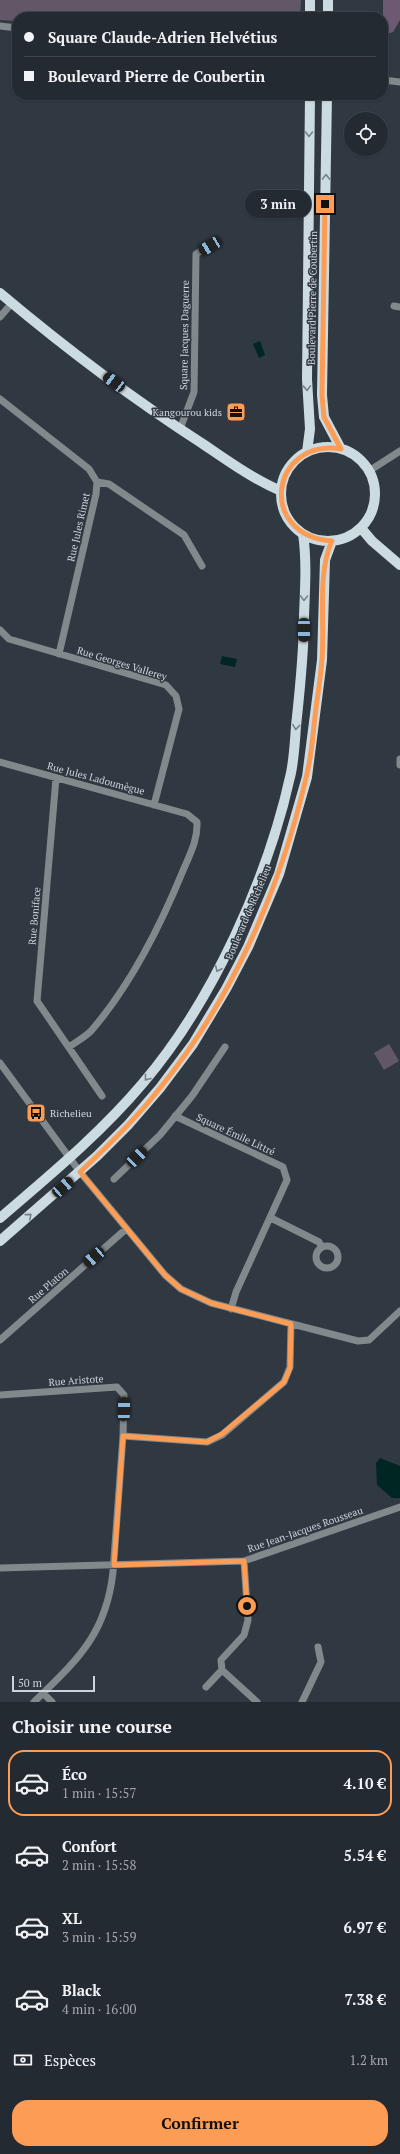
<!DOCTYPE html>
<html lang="fr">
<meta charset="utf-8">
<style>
body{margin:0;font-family:"PT Serif",serif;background:#30363e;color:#f1f3f6;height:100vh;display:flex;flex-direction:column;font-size:15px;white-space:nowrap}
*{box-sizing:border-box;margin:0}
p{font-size:13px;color:#a3a7ac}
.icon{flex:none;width:22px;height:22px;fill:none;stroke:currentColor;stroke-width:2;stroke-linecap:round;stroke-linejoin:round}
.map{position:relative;height:1702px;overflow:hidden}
.panel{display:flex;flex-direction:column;background:#242a32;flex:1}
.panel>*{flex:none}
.top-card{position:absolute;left:12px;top:12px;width:376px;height:88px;border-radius:16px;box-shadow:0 1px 3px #0004,0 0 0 1px #41464d;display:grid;align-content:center;height:88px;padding:0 12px;background:#242a32}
.tools{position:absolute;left:344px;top:112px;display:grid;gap:8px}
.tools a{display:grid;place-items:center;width:44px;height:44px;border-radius:50%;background:#242a32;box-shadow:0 1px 3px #0004,0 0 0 1px #41464d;font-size:20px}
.scale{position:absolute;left:12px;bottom:10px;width:83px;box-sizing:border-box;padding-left:4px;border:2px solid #cdd3d9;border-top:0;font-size:11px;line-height:14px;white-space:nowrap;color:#cdd3d9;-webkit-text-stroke:3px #303842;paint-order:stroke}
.end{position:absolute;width:18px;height:18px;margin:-9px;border:5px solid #fd9d55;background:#111;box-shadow:0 0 0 2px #111}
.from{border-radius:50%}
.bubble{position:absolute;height:28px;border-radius:14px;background:#242a32;box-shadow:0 1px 3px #0004,0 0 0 1px #41464d;font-size:13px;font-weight:700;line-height:28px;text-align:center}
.car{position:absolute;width:12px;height:24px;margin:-12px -6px;border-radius:5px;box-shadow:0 0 3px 1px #0007;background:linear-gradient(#222 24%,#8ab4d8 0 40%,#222 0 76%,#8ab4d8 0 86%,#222 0)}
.top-card b{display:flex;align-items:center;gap:14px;height:38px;font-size:15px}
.top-card b+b{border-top:1px solid #41464d}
.top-card i{width:10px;height:10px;background:#f1f3f6}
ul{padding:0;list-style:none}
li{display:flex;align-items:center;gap:12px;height:66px;margin:0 8px 6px;padding:0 4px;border:2px solid transparent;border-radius:16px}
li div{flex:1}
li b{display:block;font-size:15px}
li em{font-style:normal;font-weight:700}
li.active{border-color:#fd9d55}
li>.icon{width:36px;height:36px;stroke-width:1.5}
h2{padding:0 12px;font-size:18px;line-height:48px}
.pay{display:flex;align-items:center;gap:10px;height:44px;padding:0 12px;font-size:15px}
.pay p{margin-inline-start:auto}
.cta{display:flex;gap:8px;margin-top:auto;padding:8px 12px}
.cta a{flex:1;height:46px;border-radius:16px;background:#fd9d55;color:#111;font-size:16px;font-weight:700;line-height:46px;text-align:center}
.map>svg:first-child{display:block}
.green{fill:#625766}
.forest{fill:#6d5a72}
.water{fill:#002624}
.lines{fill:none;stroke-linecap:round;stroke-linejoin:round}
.minor{stroke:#82898c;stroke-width:7}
.major{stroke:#ccdbe0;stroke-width:10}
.oneway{stroke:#768189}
.route{stroke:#fd9d55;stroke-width:5}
.labels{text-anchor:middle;stroke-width:3;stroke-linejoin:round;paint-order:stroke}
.street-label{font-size:10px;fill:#cdd3d9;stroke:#303842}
.poi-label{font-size:10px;fill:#cdd3d9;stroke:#303842;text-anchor:end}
</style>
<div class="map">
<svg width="400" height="1702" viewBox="0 0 400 1702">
<rect width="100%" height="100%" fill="#303842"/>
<!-- green -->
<path class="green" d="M0 0H301L300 17H17V21L0 20Z
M389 1044 399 1061 384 1070 374 1053Z"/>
<!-- forest -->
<path class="forest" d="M383 0H400V20L393 32 383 35Z"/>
<!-- water -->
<path class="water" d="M260 341 265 355 259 358 253 344Z
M222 656 237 659 235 667 220 664Z
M380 1458 400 1466V1498H392L377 1485 376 1463Z"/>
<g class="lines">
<!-- minor -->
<path class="minor" d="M0 26 17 28
M383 80 400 82
M394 306 400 307
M0 317 12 303
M0 399 89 469 97 482 96 494 59 654
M180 429 194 392 196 254 209 246
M369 471 400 451
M97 482 109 484 184 535 202 566
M0 630 9 639 166 685 176 696 179 709 154 805
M400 759V765
M0 762 187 814 197 822C198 841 189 856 182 873 159 929 130 986 91 1031 85 1037 76 1042 69 1047
M56 778 37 1001 102 1096
M0 1063 80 1172 165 1275 181 1289 211 1303 358 1341 369 1340 400 1311
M175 1116 283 1167 287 1180 236 1292 231 1309
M114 1179 160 1135 192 1096 225 1047
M271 1218 319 1242 322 1247
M316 1257a11 11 0 1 1 22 0a11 11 0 1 1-22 0Z
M0 1340 126 1229
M0 1395 117 1387 124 1395 123 1436 113 1572C106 1635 77 1660 34 1702
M123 1436 207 1442 222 1435 284 1382 290 1367 291 1324
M0 1568 244 1561 400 1507
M222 1670 257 1702
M206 1687 222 1670 221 1660 244 1635 248 1620 244 1561
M43 1693 52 1702
M302 1702 321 1662 318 1647"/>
<!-- major -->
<path class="major" d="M310 17V0
M328 17V0
M327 95 322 395 324 417 341 449
M0 293C64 347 133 399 203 444 228 461 253 479 281 491
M281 494a47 47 0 1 1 94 0a47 47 0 1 1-94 0Z
M307 452 310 429 307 379 310 95
M361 528 372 541 400 565
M0 1218C50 1175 100 1134 143 1083 213 1001 268 878 291 773 294 758 295 742 296 726 300 689 304 653 304 616 305 589 307 561 303 534
M0 1241 97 1156 128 1125 160 1088 193 1044 226 989 248 947 279 874 307 777 322 660 325 560 332 541"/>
</g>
<!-- one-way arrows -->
<defs><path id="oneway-chevron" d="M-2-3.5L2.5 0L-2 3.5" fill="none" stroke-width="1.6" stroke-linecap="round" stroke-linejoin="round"/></defs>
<g class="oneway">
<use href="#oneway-chevron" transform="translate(309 134) rotate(91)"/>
<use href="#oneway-chevron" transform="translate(326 177) rotate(-89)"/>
<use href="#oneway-chevron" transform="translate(307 388) rotate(88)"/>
<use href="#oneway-chevron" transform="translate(304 598) rotate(91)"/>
<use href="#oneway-chevron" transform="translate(296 727) rotate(96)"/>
<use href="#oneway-chevron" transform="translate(218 969) rotate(115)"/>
<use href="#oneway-chevron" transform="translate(147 1078) rotate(128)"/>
<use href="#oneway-chevron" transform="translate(29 1216) rotate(-41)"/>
</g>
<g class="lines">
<!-- route -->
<path class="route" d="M247 1606 244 1561 114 1565 123 1436 207 1442 222 1434 284 1382 290 1368 291 1324 211 1303 181 1289 165 1275 80 1172C108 1146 136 1119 160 1088 232 999 280 890 306 778 312 756 313 731 316 708 318 692 321 676 322 659 325 624 317 572 332 541 256 535 271 438 341 449L324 417 322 395 325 204"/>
</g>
<!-- icons -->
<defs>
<g id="office-square" transform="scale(1)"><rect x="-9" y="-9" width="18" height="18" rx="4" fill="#fd9d55" stroke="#303842"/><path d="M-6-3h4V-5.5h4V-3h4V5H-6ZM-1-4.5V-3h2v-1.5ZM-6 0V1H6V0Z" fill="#111"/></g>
<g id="bus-square" transform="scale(1)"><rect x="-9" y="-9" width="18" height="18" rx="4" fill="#fd9d55" stroke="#303842"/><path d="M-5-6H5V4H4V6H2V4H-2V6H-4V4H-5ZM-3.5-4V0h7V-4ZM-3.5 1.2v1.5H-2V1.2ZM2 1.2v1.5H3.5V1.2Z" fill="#111"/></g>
</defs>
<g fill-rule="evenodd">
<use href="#office-square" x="236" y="412"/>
<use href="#bus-square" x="36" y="1113"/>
</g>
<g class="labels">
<!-- street labels -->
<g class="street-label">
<text transform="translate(312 298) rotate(-89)" y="4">Boulevard Pierre de Coubertin</text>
<text transform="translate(184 335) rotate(-89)" y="4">Square Jacques Daguerre</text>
<text transform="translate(78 527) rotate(-77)" y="4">Rue Jules Rimet</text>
<text transform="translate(122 663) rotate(17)" y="4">Rue Georges Vallerey</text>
<text transform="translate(96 778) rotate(15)" y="4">Rue Jules Ladoumègue</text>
<text transform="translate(248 912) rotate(-67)" y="4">Boulevard de Richelieu</text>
<text transform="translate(34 916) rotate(-85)" y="4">Rue Boniface</text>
<text transform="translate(236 1134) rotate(25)" y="4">Square Émile Littré</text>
<text transform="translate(48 1285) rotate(-41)" y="4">Rue Platon</text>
<text transform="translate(76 1380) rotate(-4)" y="4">Rue Aristote</text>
<text transform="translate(305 1529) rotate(-19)" y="4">Rue Jean-Jacques Rousseau</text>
</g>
<!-- poi labels -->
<g class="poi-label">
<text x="222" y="416">Kangourou kids</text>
<text x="50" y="1117" text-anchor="start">Richelieu</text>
</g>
</g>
</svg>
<div class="tools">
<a><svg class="icon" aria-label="locate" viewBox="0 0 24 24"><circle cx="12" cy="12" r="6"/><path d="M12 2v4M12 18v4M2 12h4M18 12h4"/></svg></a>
</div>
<div class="scale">50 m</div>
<i class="end from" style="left:247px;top:1606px"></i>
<i class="end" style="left:325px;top:204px"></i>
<div class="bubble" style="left:245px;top:190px;width:66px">3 min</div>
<i class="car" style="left:210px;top:246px;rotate:239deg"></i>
<i class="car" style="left:114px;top:382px;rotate:307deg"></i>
<i class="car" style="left:304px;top:630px;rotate:180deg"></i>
<i class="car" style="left:137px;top:1157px;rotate:46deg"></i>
<i class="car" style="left:63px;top:1187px;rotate:49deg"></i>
<i class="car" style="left:94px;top:1257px;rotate:229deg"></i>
<i class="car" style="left:124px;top:1409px;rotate:1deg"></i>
<div class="top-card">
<b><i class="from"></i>Square Claude-Adrien Helvétius</b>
<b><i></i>Boulevard Pierre de Coubertin</b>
</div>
</div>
<section class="panel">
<h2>Choisir une course</h2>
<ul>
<li class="active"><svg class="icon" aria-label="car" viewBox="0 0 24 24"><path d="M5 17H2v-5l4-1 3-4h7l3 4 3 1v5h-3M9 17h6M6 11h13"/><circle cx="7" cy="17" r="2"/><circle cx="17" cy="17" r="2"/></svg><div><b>Éco</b><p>1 min · 15:57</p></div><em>4.10 €</em></li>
<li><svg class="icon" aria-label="car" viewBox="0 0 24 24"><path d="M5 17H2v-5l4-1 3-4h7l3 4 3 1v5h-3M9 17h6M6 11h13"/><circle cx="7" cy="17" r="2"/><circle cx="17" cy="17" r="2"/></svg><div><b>Confort</b><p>2 min · 15:58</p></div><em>5.54 €</em></li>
<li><svg class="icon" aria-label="car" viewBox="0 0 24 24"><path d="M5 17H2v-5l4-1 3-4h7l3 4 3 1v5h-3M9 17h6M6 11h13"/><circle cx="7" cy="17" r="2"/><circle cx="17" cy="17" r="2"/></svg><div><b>XL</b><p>3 min · 15:59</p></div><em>6.97 €</em></li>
<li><svg class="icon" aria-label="car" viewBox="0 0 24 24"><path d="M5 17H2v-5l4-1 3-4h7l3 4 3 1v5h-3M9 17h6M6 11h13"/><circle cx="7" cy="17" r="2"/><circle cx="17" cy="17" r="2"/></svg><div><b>Black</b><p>4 min · 16:00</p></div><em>7.38 €</em></li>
</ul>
<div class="pay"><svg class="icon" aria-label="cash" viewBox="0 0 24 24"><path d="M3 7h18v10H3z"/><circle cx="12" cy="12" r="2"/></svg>Espèces<p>1.2 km</p></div>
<div class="cta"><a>Confirmer</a></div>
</section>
